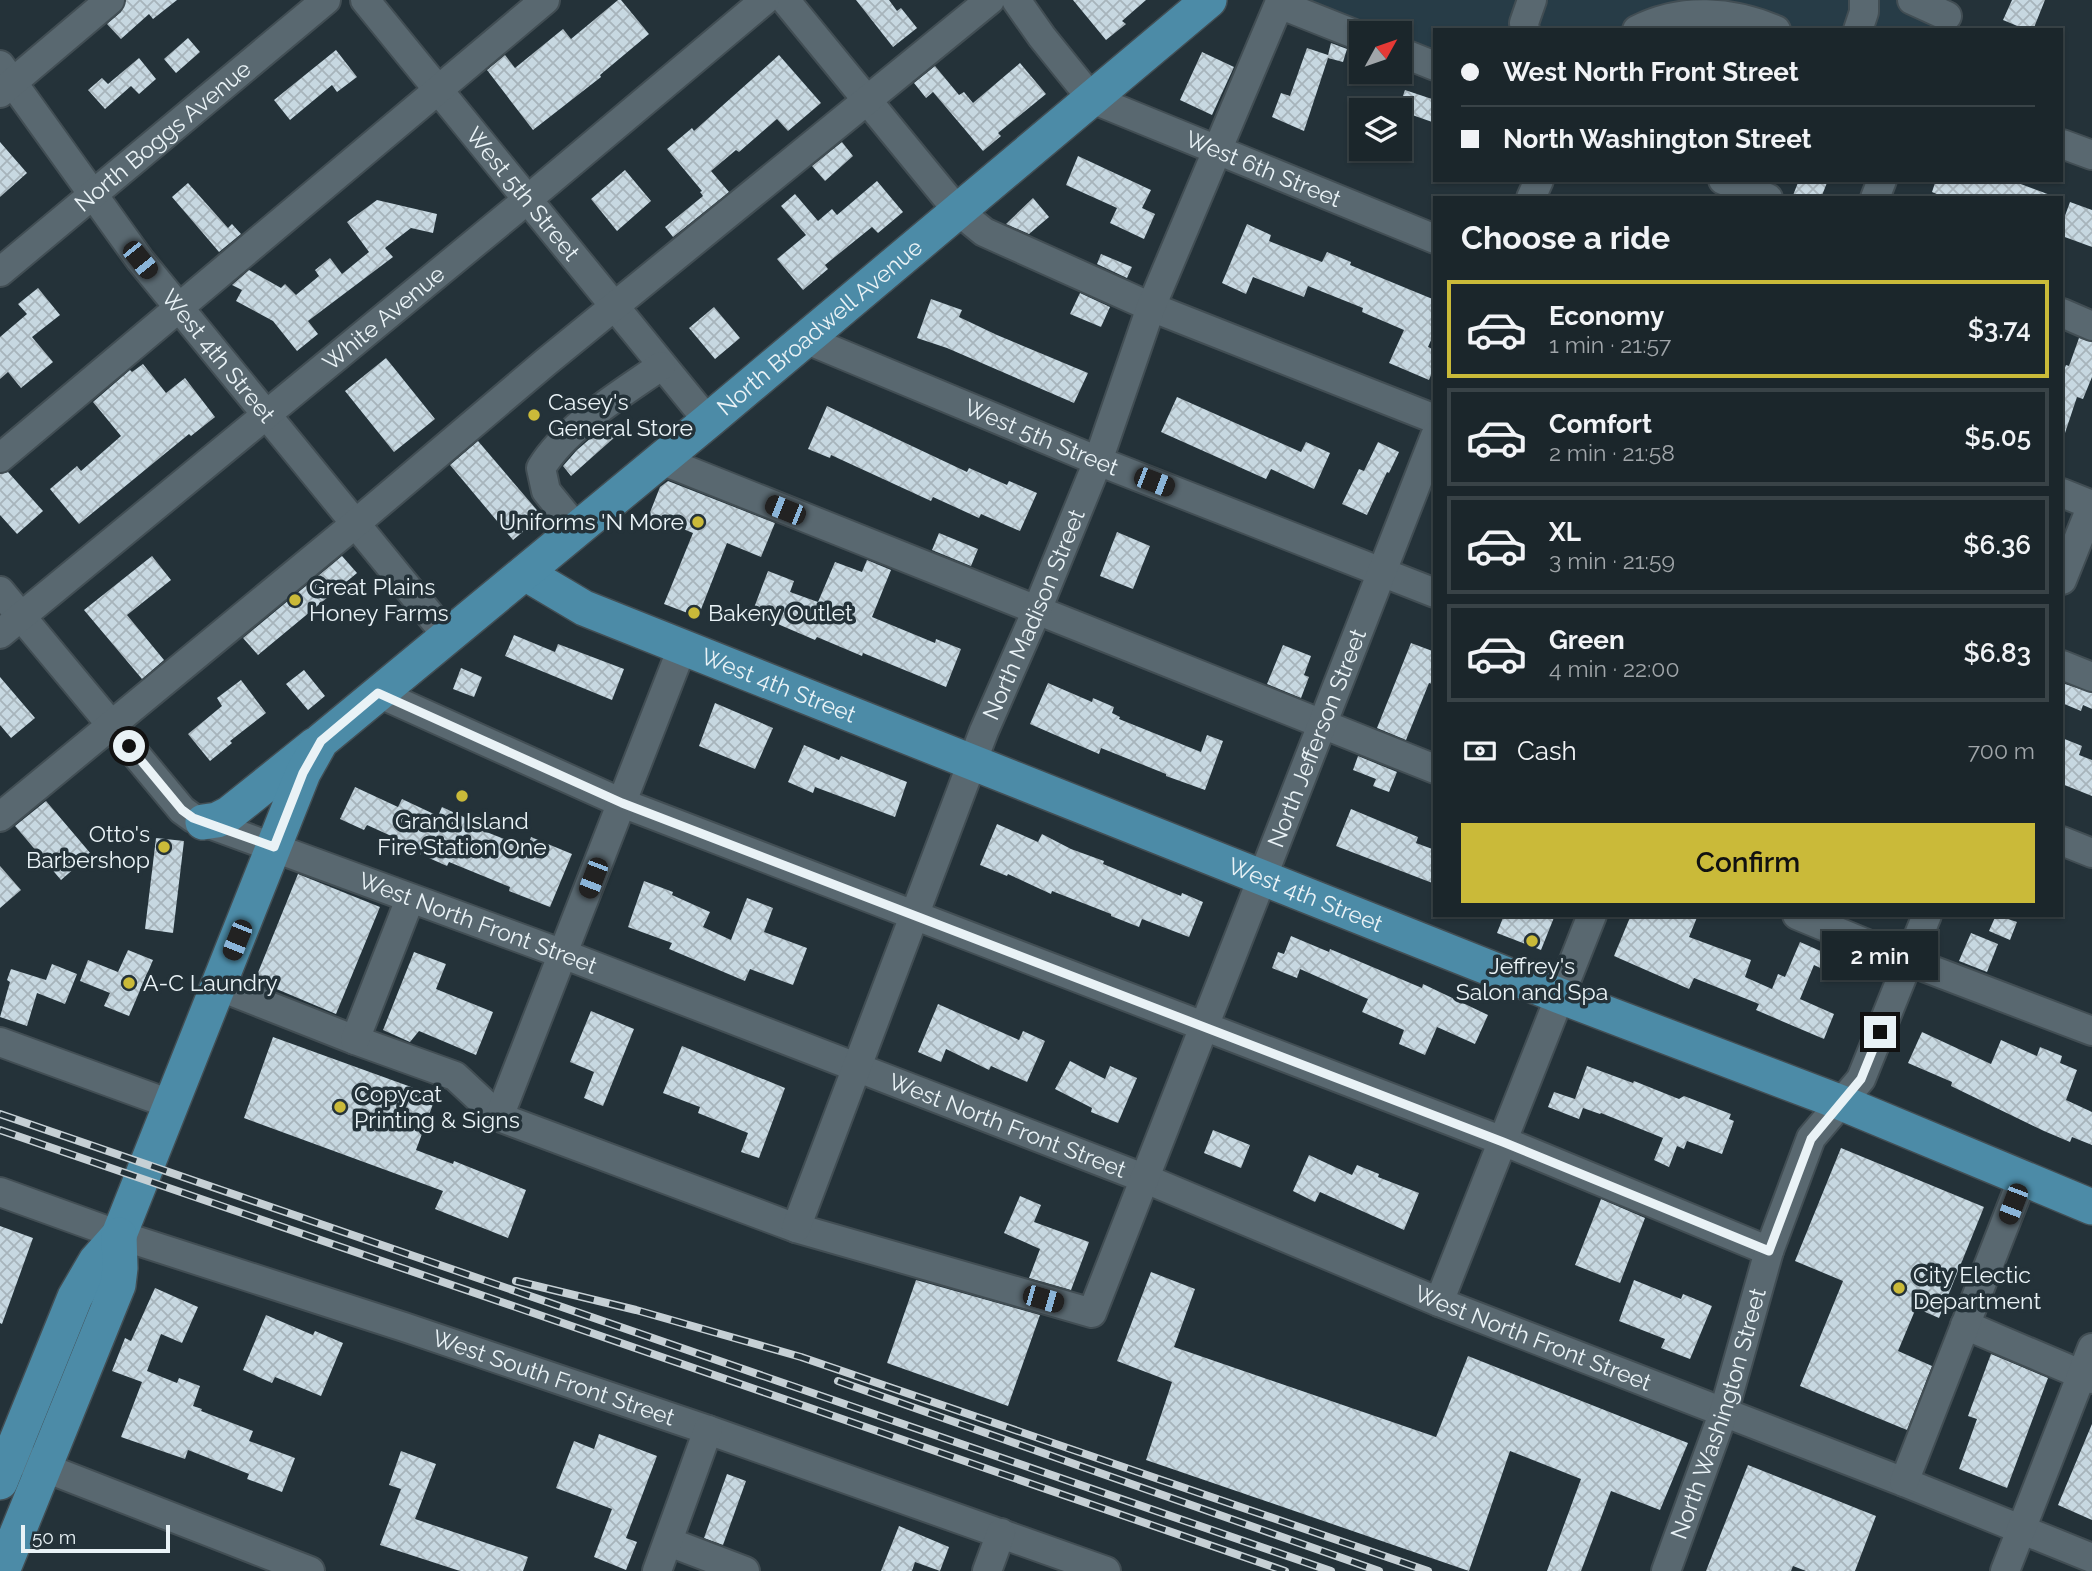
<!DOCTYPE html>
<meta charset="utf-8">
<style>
body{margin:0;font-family:Raleway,sans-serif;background:#242e33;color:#f1f3f6;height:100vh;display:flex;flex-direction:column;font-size:26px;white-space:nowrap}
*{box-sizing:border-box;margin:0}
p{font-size:23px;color:#a0a5a9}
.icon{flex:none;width:38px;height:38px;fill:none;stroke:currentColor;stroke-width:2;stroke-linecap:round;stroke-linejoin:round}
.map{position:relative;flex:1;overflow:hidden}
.sheet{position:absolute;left:1433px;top:196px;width:630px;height:721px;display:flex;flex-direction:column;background:#1b262b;border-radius:0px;box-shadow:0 2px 5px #0004,0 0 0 2px #394347}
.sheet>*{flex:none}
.hud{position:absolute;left:1433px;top:28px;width:630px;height:154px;border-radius:0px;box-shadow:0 2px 5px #0004,0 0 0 2px #394347;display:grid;align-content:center;height:154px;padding:0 28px;background:#1b262b}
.needle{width:46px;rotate:50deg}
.fabs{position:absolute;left:1349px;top:21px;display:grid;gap:14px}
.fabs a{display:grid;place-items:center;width:63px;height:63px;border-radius:0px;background:#1b262b;box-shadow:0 2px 5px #0004,0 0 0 2px #394347;font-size:35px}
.scale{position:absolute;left:21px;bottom:18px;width:149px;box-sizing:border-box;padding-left:7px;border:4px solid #e9f2f6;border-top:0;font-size:19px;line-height:24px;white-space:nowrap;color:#e9f2f6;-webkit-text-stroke:5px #243239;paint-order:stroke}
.end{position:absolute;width:32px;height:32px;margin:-16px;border:9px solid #e9f2f6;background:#111;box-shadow:0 0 0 4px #111}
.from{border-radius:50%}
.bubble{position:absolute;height:49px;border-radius:0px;background:#1b262b;box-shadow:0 2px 5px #0004,0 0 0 2px #394347;font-size:23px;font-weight:600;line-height:49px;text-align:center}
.car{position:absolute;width:21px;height:42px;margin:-21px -10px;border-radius:9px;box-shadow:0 0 5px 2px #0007;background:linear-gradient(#222 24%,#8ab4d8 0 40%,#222 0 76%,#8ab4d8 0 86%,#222 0)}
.hud b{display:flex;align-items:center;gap:24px;height:66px;font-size:26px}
.hud b+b{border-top:2px solid #394347}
.hud i{width:18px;height:18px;background:#f1f3f6}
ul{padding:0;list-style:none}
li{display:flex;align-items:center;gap:21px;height:98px;margin:0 14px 10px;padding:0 14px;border:4px solid #394347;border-radius:0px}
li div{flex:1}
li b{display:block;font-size:26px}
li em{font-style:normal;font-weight:600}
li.active{border-color:#caba39}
li>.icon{width:63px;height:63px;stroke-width:1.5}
h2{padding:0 28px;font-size:32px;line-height:84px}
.pay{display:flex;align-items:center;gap:18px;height:77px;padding:0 28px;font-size:26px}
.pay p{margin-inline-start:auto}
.primary-button{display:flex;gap:14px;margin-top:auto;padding:14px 28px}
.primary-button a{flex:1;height:80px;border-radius:0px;background:#caba39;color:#111;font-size:28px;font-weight:600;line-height:80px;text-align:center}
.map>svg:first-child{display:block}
.built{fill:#273c47}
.building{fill:url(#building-cross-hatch)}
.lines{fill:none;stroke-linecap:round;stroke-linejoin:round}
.minor-casing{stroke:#424e54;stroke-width:32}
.major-casing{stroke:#424e54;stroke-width:38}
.minor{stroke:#596870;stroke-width:28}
.major{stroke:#4c8ba7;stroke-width:35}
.rail-casing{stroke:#c6d0d5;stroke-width:8}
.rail{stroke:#243239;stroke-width:5;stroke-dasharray:16;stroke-linecap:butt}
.route{stroke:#e9f2f6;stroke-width:9}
.poi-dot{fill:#caba39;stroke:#243239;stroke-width:2.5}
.labels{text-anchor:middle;stroke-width:7;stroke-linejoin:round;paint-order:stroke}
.street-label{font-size:23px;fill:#e9f2f6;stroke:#243239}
.poi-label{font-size:23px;fill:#e9f2f6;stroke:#243239;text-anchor:start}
</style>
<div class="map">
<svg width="2092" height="1571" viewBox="0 0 2092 1571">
<defs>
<pattern id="building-cross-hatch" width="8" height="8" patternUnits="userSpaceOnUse" patternTransform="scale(1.75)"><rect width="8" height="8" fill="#c7d8e1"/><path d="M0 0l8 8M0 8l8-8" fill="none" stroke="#a7b4bb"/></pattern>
</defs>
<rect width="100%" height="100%" fill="#243239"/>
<!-- built -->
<path class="built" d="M1294 0H1941L1929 30H1435V54L1400 40V33H1381Z"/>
<!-- building -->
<path class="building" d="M126 0H177L153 19 149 14 121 39 107 24 121 12Z
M618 0H621L649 34 600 75 601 77 533 130 487 70 505 55 515 68 563 29 571 39Z
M856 0H889L897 11 901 8 917 28 893 47Z
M1073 0H1146L1122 21 1126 24 1106 40Z
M2012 0H2045L2033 30H2027L2003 20Z
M188 38 200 52 176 73 164 59Z
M1331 43 1347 49 1343 62 1328 58 1304 131 1272 117 1281 93 1290 96 1307 48 1328 55Z
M336 50 357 77 337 92 332 85 290 120 274 100Z
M1202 52 1234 67 1212 115 1180 100Z
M779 55 821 103 788 131 777 119 739 152 736 150 711 171 729 192 673 237 665 227 703 196 700 192 702 191 667 149 692 128 694 131Z
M139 58 156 79 139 94 131 86 105 109 88 90 102 78 108 84Z
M1020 63 1046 94 998 133 1001 136 983 151 933 92 926 98 914 83 935 66 959 95 964 92 973 103Z
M1405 90 1435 100V123L1398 110Z
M0 142 27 173 0 197Z
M842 142 853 156 825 181 812 166Z
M1078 156 1151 190 1142 208 1155 214 1144 239 1110 223 1117 208 1066 185Z
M625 170 651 201 617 231 591 199Z
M1799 180H1828L1821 198H1792Z
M1936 180H2010L2053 196 2052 198H1946L1932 192Z
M877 181 903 212 878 233 872 227 825 265 828 269 803 290 777 259 806 235 781 206 795 194 818 221 832 209 837 215Z
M188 183 228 228 232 224 241 234 219 252 172 197Z
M1033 198 1049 217 1029 234 1006 224Z
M377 200 437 214 433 233 411 228 385 248 393 257 308 321 318 334 297 351 273 321 236 301 242 290 232 285 249 270 281 288 285 284 296 295 319 276 315 270 330 258 342 274 369 252 347 222Z
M2070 202 2092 210V247L2062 236V224Z
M1247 224 1271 235 1269 241 1322 262 1327 252 1351 262 1350 265 1435 300V331L1428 347 1435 350V365L1429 380 1389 363 1404 330 1362 312 1363 308 1308 286 1304 297 1253 277 1246 294 1222 283Z
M1101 254 1132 267 1127 278 1097 264Z
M38 288 60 315 32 337 53 362 21 388 8 372 0 379V337L27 314 18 304Z
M1080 293 1110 307 1101 327 1070 314Z
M931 299 962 310 959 317 997 335 1088 373 1074 403 947 348 917 338Z
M714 307 740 338 715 359 689 328Z
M2079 338 2092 342V377L2083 399 2077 397 2064 436 2062 435V375L2066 365 2069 366Z
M386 358 435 419 394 452 345 391Z
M143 364 166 393 185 378 215 417 191 436 189 434 79 524 50 489 77 466 81 471 121 436 93 402 130 370 132 372Z
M1177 397 1301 452 1306 442 1330 453 1314 489 1271 469 1266 479 1161 432Z
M827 406 967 472 969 468 1007 485 1009 481 1037 493 1020 531 981 514 979 518 933 497 931 501 831 455 830 458 808 449Z
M606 425 616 436 571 476 563 466 577 450Z
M478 441 542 516 513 540 450 465Z
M1378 442 1399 452 1389 473 1387 472 1367 515 1342 504 1359 469 1364 471Z
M8 472 43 511 17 534 0 515V474Z
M668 481 775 523 761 557 727 543 698 617 664 604 693 533 649 515 660 487Z
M1117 532 1150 546 1133 589 1100 576Z
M939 533 978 549 971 566 932 550Z
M152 556 171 580 127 615 164 660 142 679 84 610Z
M342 556 357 573 258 655 243 638Z
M867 560 891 570 872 617 935 643 936 639 961 649 946 687 863 653 862 656 817 637 815 640 752 613 768 571 794 581 790 592 818 602 835 562 862 572Z
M514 635 555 652 558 644 624 669 612 700 505 656Z
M1411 643 1435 652V685L1429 683 1406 740 1377 728Z
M1283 645 1311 656 1304 675 1309 677 1301 698 1267 684Z
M461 668 482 677 474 697 453 689Z
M304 670 325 696 308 710 286 684Z
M0 677 35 718 11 738 0 725Z
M241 680 266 713 230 741 232 743 210 761 188 734 222 706 217 698Z
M1048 683 1092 702 1093 698 1114 707 1112 713 1120 717 1119 719 1201 752 1207 735 1223 741 1205 790 1166 776V774L1101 748 1099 754 1030 724Z
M2062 683 2092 693V709L2083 705 2081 711 2062 703Z
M715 703 773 728 755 769 699 746Z
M2062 738 2082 746 2079 755 2092 760V796L2062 784Z
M804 745 839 760 841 756 907 782 895 817 815 787 813 793 788 782Z
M1358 756 1397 772 1389 792 1373 786 1376 779 1353 770Z
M355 787 398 807 402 799 438 816 442 807 468 819 466 824 527 848 531 837 572 854 550 907 509 891 510 887 449 862 447 866 420 854 422 850 367 825 364 830 340 819Z
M46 801 91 854 61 880 15 826Z
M1351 809 1418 837 1416 843 1435 850V884L1336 846Z
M997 824 1038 842 1042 834 1071 849 1104 861 1103 864 1181 896 1182 893 1203 902 1189 937 1142 919 1139 927 1111 916V914L1052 891 1051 894 1008 874 1007 876 980 865Z
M156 838 184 841 173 933 145 929Z
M0 866 21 890 0 908Z
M298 874 380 907 336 1014 255 980Z
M644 881 673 892 672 895 710 912 703 927 731 940 747 898 773 908 764 932 807 948 793 985 750 969 745 981 669 949 672 943 628 927Z
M1504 915H1555L1541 950 1497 933Z
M1631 915H1698L1689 937 1751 960 1745 977 1772 989 1778 974 1785 977 1800 942 1857 967 1850 982 1814 965 1800 999 1834 1014 1824 1039 1756 1010 1759 1004 1694 978 1689 989 1614 956Z
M1996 915 2017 922 2010 940 1989 931Z
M1971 933 1998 944 1987 972 1959 961Z
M1291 936 1329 952 1330 949 1422 988 1423 984 1488 1015 1475 1044 1437 1027 1425 1055 1399 1044 1404 1030 1362 1012 1368 999 1300 969 1297 978 1272 968 1278 952 1284 954Z
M128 950 153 960 129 1016 104 1006 110 993 80 981 88 960 118 972Z
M414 952 446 964 436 989 493 1012 476 1055 419 1031 410 1042 383 1030Z
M52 964 77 974 65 1004 37 993 27 1026 0 1017 10 982 7 980 11 969 46 980Z
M938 1004 1019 1040 1023 1031 1045 1041 1027 1082 991 1066 989 1070 946 1049 941 1062 918 1052Z
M591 1011 634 1029 603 1106 584 1098 594 1072 570 1062Z
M1922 1032 1991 1064 2001 1040 2037 1056 2040 1047 2062 1056 2060 1063 2077 1070 2066 1100 2092 1112V1145L2072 1137 2070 1142 2044 1131 1951 1086 1952 1082 1908 1063Z
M273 1037 436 1096 416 1150 453 1164 454 1161 526 1190 508 1238 435 1209 443 1191 244 1118Z
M682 1046 785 1088 759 1158 741 1152 748 1133 698 1113 700 1107 663 1093Z
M1070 1061 1105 1079 1110 1066 1137 1078 1118 1123 1091 1112 1092 1108 1055 1089Z
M1587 1066 1633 1083 1634 1081 1679 1099 1684 1096 1731 1114 1729 1119 1734 1121 1722 1154 1687 1141 1684 1149 1677 1146 1669 1167 1654 1160 1663 1138 1601 1113 1600 1114 1583 1108 1579 1119 1548 1107 1554 1092 1575 1099Z
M1213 1130 1250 1145 1241 1168 1204 1153Z
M1841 1148 1984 1207 1939 1318 1916 1308 1898 1351 1932 1366 1907 1430 1800 1386 1843 1281 1795 1261Z
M1309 1155 1352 1175 1357 1165 1379 1174 1378 1177 1419 1193 1404 1230 1320 1192 1315 1202 1293 1191Z
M1020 1196 1041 1205 1034 1222 1089 1242 1071 1290 1029 1278 1040 1249 1004 1233Z
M1601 1199 1645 1218 1620 1283 1575 1265Z
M0 1226 33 1238 2 1324 0 1323Z
M1151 1272 1195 1289 1174 1347 1436 1437 1468 1356 1688 1443 1660 1510 1611 1491 1581 1571H1547L1581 1479 1510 1451 1469 1571 1146 1460 1172 1382 1117 1361Z
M916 1280 1040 1315 1008 1406 887 1363Z
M1634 1280 1681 1299 1683 1294 1712 1306 1690 1359 1661 1348 1665 1339 1619 1321Z
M155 1288 198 1307 182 1343 161 1334 147 1371 177 1383 179 1378 200 1386 193 1406 202 1409 201 1411 253 1431 249 1441 295 1458 282 1492 247 1479 249 1474 188 1450 185 1459 121 1437 142 1382 112 1371 125 1338 131 1341Z
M266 1315 313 1335 315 1331 343 1343 321 1396 275 1377 272 1383 243 1370Z
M1991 1354 2048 1378 2007 1488 1959 1469 1977 1419 1968 1416Z
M2092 1424V1520L2058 1505Z
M599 1434 657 1456 626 1538 637 1542 626 1570 594 1557 612 1509 556 1488 574 1441 594 1449Z
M401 1451 436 1464 415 1519 528 1557 523 1571H460L380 1545 401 1489 389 1485Z
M1748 1465 1876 1516 1855 1571H1806L1793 1566 1791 1571H1706Z
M727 1474 746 1481 723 1545 704 1538Z
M899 1526 949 1547 940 1571 915 1562 912 1571H881Z"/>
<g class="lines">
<!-- minor casing -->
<g class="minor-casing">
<g id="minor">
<path id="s1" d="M365 0 708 421"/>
<path d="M785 0 957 210 984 232 1151 307 1435 419"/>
<path id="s2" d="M1016 0 1042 37 1092 99 1435 239"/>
<path d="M1912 0 1947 16"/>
<path d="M1525 30 1524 23 1532 0"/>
<path d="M1637 30C1681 7 1732 11 1776 30"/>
<path d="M1858 30 1864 12V0"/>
<path d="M1400 52 1435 66"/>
<path id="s3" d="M0 65 140 260 448 637"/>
<path d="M0 93 110 0"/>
<path d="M2062 144 2092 155"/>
<path d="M1723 180 1768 198"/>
<path d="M1531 198 1539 180"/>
<path d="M1875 198 1882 180"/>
<path id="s4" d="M0 272 326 0"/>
<path d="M2062 313 2092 326"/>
<path id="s5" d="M805 339 1098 461 1435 593"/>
<path d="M0 458 545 0"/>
<path d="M661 460 1435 769"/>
<path d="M2062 493 2092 505 2062 580"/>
<path d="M577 529 546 491 541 468C567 426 621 394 661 366"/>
<path id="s6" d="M0 591 182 810 193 818 563 954 1146 1179 1439 1302 1904 1482 2092 1558"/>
<path id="s7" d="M0 634 527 200 765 0"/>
<path d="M2062 665 2092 677"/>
<path d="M378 693 622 803 1503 1141 1769 1251"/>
<path d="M0 817 355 524 546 362 990 0"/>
<path d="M2062 841 2092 853"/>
<path d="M1797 915 1908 961 2092 1031"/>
<path id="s8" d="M218 986 355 1040 455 1076 499 1117 796 1228 1092 1313 1435 436"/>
<path d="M355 1040 410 899"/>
<path d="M0 1042 170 1104"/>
<path d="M499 1117 682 648"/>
<path id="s9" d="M0 1192 119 1235 404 1327 708 1430 1106 1571"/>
<path id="s10" d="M796 1228 984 731 1037 610 1098 461 1151 307 1279 4 1362 37"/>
<path d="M1439 1302 1592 915"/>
<path d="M1965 1325 2092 1379"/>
<path d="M25 1460 310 1571"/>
<path d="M1904 1482 2022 1180"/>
<path d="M669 1542 745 1571"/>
<path d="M657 1571 708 1430"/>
<path d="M987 1571 1001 1533"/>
<path id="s11" d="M1666 1571 1724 1411 1769 1251 1811 1138 1861 1079 1927 915"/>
<path d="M2005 1571 2092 1348"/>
</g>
</g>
<!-- major casing -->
<g class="major-casing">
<g id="major">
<path id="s12" d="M525 573 584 608 1560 996 1842 1103 2092 1207"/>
<path d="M203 822 217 820 229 814 315 745"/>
<path id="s13" d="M0 1482 75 1297 96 1261 119 1235 303 773 321 741 708 421 1209 0"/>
<path d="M2 1571 118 1285 120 1268 119 1235"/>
</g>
</g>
<!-- minor -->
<use href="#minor" class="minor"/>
<!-- major -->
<use href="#major" class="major"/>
<!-- rail casing -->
<g class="rail-casing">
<path id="rail" d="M0 1114 1331 1571
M0 1130 1285 1571
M516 1281 636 1310 801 1357 1428 1571
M838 1381 1379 1571"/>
</g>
<!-- rail -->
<use href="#rail" class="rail"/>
</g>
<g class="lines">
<!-- route -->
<path class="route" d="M129 746 182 810 193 818 274 847 303 773 321 741 378 693 622 803 1503 1142 1769 1251 1811 1139 1861 1079 1880 1032"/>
</g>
<!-- markers -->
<g class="poi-dot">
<circle cx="534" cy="415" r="7"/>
<circle cx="698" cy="522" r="7"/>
<circle cx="295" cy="600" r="7"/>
<circle cx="694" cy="613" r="7"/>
<circle cx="462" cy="796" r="7"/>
<circle cx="164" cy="847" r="7"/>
<circle cx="1532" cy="941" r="7"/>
<circle cx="129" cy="983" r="7"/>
<circle cx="340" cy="1107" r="7"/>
<circle cx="1899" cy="1288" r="7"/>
</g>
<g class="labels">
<!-- street labels -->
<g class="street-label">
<text dy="8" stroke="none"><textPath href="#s4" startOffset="212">North Boggs Avenue</textPath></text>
<text dy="8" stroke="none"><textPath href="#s2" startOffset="310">West 6th Street</textPath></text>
<text dy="8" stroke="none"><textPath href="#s1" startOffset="250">West 5th Street</textPath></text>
<text dy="8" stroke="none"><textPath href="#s7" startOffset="497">White Avenue</textPath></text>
<text dy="8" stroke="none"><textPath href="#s13" startOffset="1458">North Broadwell Avenue</textPath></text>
<text dy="8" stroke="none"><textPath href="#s3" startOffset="364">West 4th Street</textPath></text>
<text dy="8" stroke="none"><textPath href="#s5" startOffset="256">West 5th Street</textPath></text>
<text dy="8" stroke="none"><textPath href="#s10" startOffset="658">North Madison Street</textPath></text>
<text dy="8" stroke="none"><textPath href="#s12" startOffset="278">West 4th Street</textPath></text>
<text dy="8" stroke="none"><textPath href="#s8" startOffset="1556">North Jefferson Street</textPath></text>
<text dy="8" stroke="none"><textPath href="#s12" startOffset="845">West 4th Street</textPath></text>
<text dy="8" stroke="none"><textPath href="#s6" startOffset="602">West North Front Street</textPath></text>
<text dy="8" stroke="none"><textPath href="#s6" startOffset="1169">West North Front Street</textPath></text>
<text dy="8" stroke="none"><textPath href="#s6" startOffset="1736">West North Front Street</textPath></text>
<text dy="8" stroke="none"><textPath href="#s9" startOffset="584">West South Front Street</textPath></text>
<text dy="8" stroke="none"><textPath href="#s11" startOffset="166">North Washington Street</textPath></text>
</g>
<!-- poi labels -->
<g class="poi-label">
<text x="548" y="410">Casey's<tspan x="548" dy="26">General Store</tspan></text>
<text x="684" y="530" text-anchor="end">Uniforms 'N More</text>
<text x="309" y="595">Great Plains<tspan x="309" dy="26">Honey Farms</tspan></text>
<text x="708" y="621">Bakery Outlet</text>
<text x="462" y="829" text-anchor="middle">Grand Island<tspan x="462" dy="26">Fire Station One</tspan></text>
<text x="150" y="842" text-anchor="end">Otto's<tspan x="150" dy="26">Barbershop</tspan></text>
<text x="1532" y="974" text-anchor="middle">Jeffrey's<tspan x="1532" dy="26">Salon and Spa</tspan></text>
<text x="143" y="991">A-C Laundry</text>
<text x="354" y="1102">Copycat<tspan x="354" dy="26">Printing &amp; Signs</tspan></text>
<text x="1913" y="1283">City Electic<tspan x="1913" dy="26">Department</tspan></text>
</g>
</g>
</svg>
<div class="fabs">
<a><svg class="needle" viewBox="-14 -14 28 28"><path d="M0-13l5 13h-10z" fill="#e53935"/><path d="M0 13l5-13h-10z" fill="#a0a5a9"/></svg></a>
<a><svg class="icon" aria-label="layers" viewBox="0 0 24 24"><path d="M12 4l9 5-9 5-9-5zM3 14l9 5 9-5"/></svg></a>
</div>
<div class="scale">50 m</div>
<i class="end from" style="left:129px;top:746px"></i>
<i class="end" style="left:1880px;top:1032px"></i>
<div class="bubble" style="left:1822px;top:931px;width:116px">2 min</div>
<i class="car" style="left:140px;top:260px;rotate:141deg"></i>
<i class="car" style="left:1154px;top:482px;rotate:111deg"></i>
<i class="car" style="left:785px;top:510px;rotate:292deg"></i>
<i class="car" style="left:593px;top:878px;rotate:201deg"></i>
<i class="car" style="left:237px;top:940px;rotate:202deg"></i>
<i class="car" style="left:2013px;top:1204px;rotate:201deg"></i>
<i class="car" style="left:1043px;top:1299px;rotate:106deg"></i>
<div class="hud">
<b><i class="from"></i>West North Front Street</b>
<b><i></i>North Washington Street</b>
</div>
<section class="sheet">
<h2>Choose a ride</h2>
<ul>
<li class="active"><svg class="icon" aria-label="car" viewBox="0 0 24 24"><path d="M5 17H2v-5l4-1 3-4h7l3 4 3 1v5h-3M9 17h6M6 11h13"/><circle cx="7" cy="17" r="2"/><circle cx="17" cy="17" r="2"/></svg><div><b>Economy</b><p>1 min · 21:57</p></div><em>$3.74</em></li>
<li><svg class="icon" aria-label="car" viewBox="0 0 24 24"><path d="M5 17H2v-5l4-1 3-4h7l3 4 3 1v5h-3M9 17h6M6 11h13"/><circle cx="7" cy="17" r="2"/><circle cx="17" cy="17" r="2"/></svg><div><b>Comfort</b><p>2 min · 21:58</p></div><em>$5.05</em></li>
<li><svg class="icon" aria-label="car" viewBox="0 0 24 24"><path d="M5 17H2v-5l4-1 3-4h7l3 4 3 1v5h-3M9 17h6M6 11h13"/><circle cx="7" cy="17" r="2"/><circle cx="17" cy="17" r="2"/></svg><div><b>XL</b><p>3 min · 21:59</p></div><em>$6.36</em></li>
<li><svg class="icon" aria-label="car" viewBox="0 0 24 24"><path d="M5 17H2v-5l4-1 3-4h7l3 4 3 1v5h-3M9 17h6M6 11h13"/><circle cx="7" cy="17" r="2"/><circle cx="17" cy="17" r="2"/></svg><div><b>Green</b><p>4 min · 22:00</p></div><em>$6.83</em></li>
</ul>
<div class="pay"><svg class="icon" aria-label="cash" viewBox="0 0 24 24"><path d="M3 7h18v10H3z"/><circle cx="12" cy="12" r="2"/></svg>Cash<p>700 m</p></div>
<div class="primary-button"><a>Confirm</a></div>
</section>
</div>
